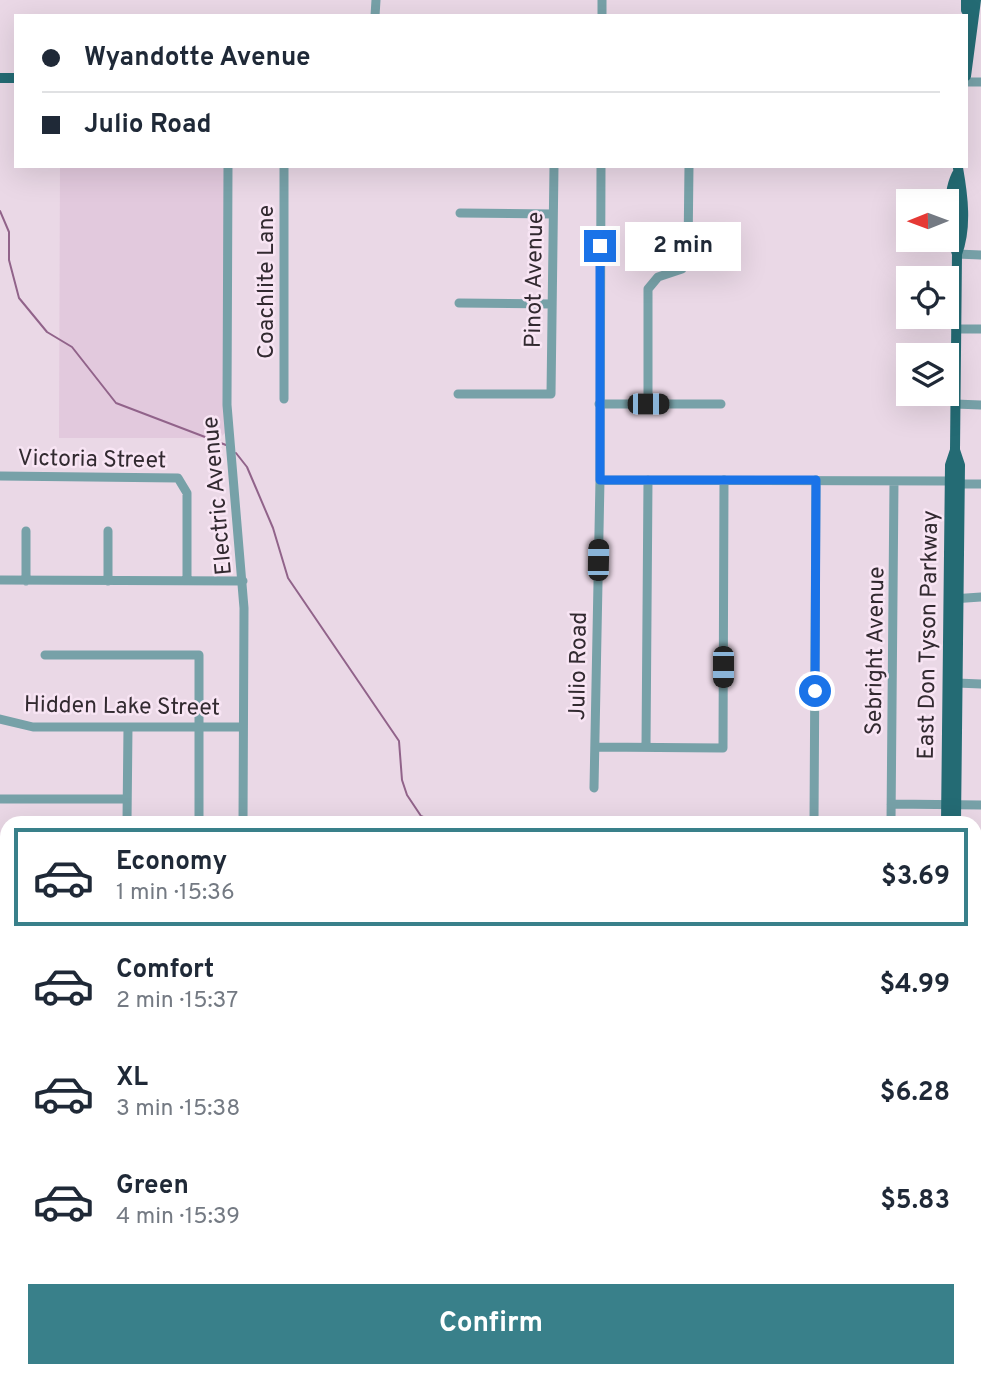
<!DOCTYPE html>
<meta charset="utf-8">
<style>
body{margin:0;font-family:Overpass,sans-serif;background:#f6f6f7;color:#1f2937;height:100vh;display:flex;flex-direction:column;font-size:26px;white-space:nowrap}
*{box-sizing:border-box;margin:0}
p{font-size:23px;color:#747a83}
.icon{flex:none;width:38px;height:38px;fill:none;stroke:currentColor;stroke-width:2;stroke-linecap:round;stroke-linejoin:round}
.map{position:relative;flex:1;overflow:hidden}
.panel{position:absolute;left:0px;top:816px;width:982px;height:562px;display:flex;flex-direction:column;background:#fff;border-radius:21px 21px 0 0;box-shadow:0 7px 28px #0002}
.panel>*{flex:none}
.banner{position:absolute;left:14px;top:14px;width:954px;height:154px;border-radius:0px;box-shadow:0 7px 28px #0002;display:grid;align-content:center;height:154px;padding:0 28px;background:#fff}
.needle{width:46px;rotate:269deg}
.tools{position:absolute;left:896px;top:189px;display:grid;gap:14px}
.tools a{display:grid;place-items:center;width:63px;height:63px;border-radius:0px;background:#fff;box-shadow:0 7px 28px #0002;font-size:35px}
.end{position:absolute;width:32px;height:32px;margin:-16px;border:9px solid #1a73e8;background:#fff;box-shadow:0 0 0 4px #fff}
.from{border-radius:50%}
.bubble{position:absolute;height:49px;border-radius:0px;background:#fff;box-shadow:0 7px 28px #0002;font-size:23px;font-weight:700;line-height:49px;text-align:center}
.car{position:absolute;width:21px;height:42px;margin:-21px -10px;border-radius:9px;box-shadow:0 0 5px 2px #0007;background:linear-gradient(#222 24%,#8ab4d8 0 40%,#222 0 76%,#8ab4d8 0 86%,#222 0)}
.banner b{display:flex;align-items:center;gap:24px;height:66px;font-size:26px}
.banner b+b{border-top:2px solid #e0e1e3}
.banner i{width:18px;height:18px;background:#1f2937}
ul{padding:12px 0 0;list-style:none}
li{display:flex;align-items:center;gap:21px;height:98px;margin:0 14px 10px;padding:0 14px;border:4px solid transparent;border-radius:0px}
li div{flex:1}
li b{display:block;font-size:26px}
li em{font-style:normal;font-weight:700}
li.current{border-color:#39808a}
li>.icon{width:63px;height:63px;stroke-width:1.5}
.action{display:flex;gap:14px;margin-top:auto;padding:14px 28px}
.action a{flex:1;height:80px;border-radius:0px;background:#39808a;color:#fff;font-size:28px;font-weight:700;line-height:80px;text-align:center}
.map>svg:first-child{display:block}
.built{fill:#e2c9dd}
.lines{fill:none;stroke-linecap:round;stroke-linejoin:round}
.stream{stroke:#91638a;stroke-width:2}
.minor{stroke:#77a1a8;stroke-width:9}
.major{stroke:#246b74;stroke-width:10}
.route{stroke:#1a73e8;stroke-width:9}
.labels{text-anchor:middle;stroke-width:5;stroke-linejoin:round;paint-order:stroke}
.street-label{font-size:23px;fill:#322a30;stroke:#f8e5f4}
</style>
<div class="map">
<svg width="981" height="1376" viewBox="0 0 981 1376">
<rect width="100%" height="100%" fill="#ead8e6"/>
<!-- built -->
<path class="built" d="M60 166H228V430L220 438H59Z
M0 1261H7V1370H227V1376H0Z"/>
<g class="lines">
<!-- stream -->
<path class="stream" d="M0 211 9 232V260L19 298 47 332 72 347 116 403 226 445
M236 453 247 467 273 528 288 578 399 741 402 780 407 795 421 816 435 822
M975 1116H981"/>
<!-- minor -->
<path class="minor" d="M375 16 376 0
M602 16V0
M966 82H981
M228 166 227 405 244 608 243 822
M460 213 553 214
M957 254 981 255
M459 303 552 304
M956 329H981
M458 394H551L554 166
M284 399V166
M599 404H721
M648 404V289L658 277 682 269 688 251 689 166
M955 404 981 405
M0 476 178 478 187 493V581
M600 480 949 481
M960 484H981
M0 580 243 581
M26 581V531
M108 581V531
M952 599 981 597
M45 655H199V822
M957 683 981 684
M0 719 33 727H243
M595 747 723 748 724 480
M646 747 648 480
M594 788 600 480 601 166
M0 799H127
M891 804 981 805
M127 822 128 727
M814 822 816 480
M891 822 894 481
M0 871H7
M0 942 7 943
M0 1023H7
M0 1113H7
M0 1202H7
M0 1260 7 1261
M272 1370V1376
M319 1370 322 1376
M632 1376V1370
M714 1376V1370
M794 1376V1370
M876 1376V1370"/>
<!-- major -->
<path class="major" d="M966 0V10L971 18
M966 76 976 0
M0 78H16
M957 254C967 227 963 196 958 168
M946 822 950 465 955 450
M956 822 960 465 955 450 957 254C949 233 946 192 958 172
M944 1376V1370
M955 1376V1370"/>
</g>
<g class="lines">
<!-- route -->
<path class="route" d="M600 246V480H816L815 691"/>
</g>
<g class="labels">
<!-- street labels -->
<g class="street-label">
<text transform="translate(533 280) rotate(-89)" y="8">Pinot Avenue</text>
<text transform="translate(265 282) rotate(-90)" y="8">Coachlite Lane</text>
<text transform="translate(92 458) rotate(1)" y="8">Victoria Street</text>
<text transform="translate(216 496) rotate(-95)" y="8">Electric Avenue</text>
<text transform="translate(927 635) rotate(-89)" y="8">East Don Tyson Parkway</text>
<text transform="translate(874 651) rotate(-89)" y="8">Sebright Avenue</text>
<text transform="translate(577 666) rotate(-89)" y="8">Julio Road</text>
<text transform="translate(122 705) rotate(1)" y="8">Hidden Lake Street</text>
</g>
</g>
</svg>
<div class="tools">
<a><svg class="needle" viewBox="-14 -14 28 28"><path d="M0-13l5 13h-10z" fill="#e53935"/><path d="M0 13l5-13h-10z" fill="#747a83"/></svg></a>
<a><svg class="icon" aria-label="locate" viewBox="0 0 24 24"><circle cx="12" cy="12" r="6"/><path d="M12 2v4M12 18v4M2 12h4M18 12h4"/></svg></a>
<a><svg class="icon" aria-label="layers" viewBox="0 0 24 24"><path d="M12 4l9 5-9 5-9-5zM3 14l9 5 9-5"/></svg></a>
</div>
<i class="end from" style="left:815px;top:691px"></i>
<i class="end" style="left:600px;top:246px"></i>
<div class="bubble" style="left:625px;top:222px;width:116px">2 min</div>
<i class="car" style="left:648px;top:404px;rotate:90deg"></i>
<i class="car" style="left:598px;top:560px;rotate:1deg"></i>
<i class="car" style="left:723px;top:667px;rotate:180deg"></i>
<div class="banner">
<b><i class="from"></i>Wyandotte Avenue</b>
<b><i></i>Julio Road</b>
</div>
<section class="panel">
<ul>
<li class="current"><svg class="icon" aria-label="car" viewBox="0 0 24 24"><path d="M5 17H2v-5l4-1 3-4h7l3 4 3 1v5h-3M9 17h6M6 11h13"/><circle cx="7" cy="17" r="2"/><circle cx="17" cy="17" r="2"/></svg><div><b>Economy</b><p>1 min · 15:36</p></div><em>$3.69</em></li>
<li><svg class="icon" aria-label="car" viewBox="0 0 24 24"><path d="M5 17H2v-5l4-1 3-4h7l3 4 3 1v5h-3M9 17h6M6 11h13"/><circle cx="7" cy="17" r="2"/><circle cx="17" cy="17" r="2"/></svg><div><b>Comfort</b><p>2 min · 15:37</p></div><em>$4.99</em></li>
<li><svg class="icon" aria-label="car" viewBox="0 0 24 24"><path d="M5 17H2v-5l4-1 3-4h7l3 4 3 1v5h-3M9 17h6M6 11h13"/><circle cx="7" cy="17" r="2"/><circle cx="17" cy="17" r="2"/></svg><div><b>XL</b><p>3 min · 15:38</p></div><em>$6.28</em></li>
<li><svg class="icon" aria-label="car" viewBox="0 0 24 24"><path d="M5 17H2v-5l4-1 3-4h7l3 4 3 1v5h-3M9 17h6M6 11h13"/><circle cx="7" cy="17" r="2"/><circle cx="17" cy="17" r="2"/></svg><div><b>Green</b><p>4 min · 15:39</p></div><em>$5.83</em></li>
</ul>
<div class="action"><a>Confirm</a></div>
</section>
</div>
